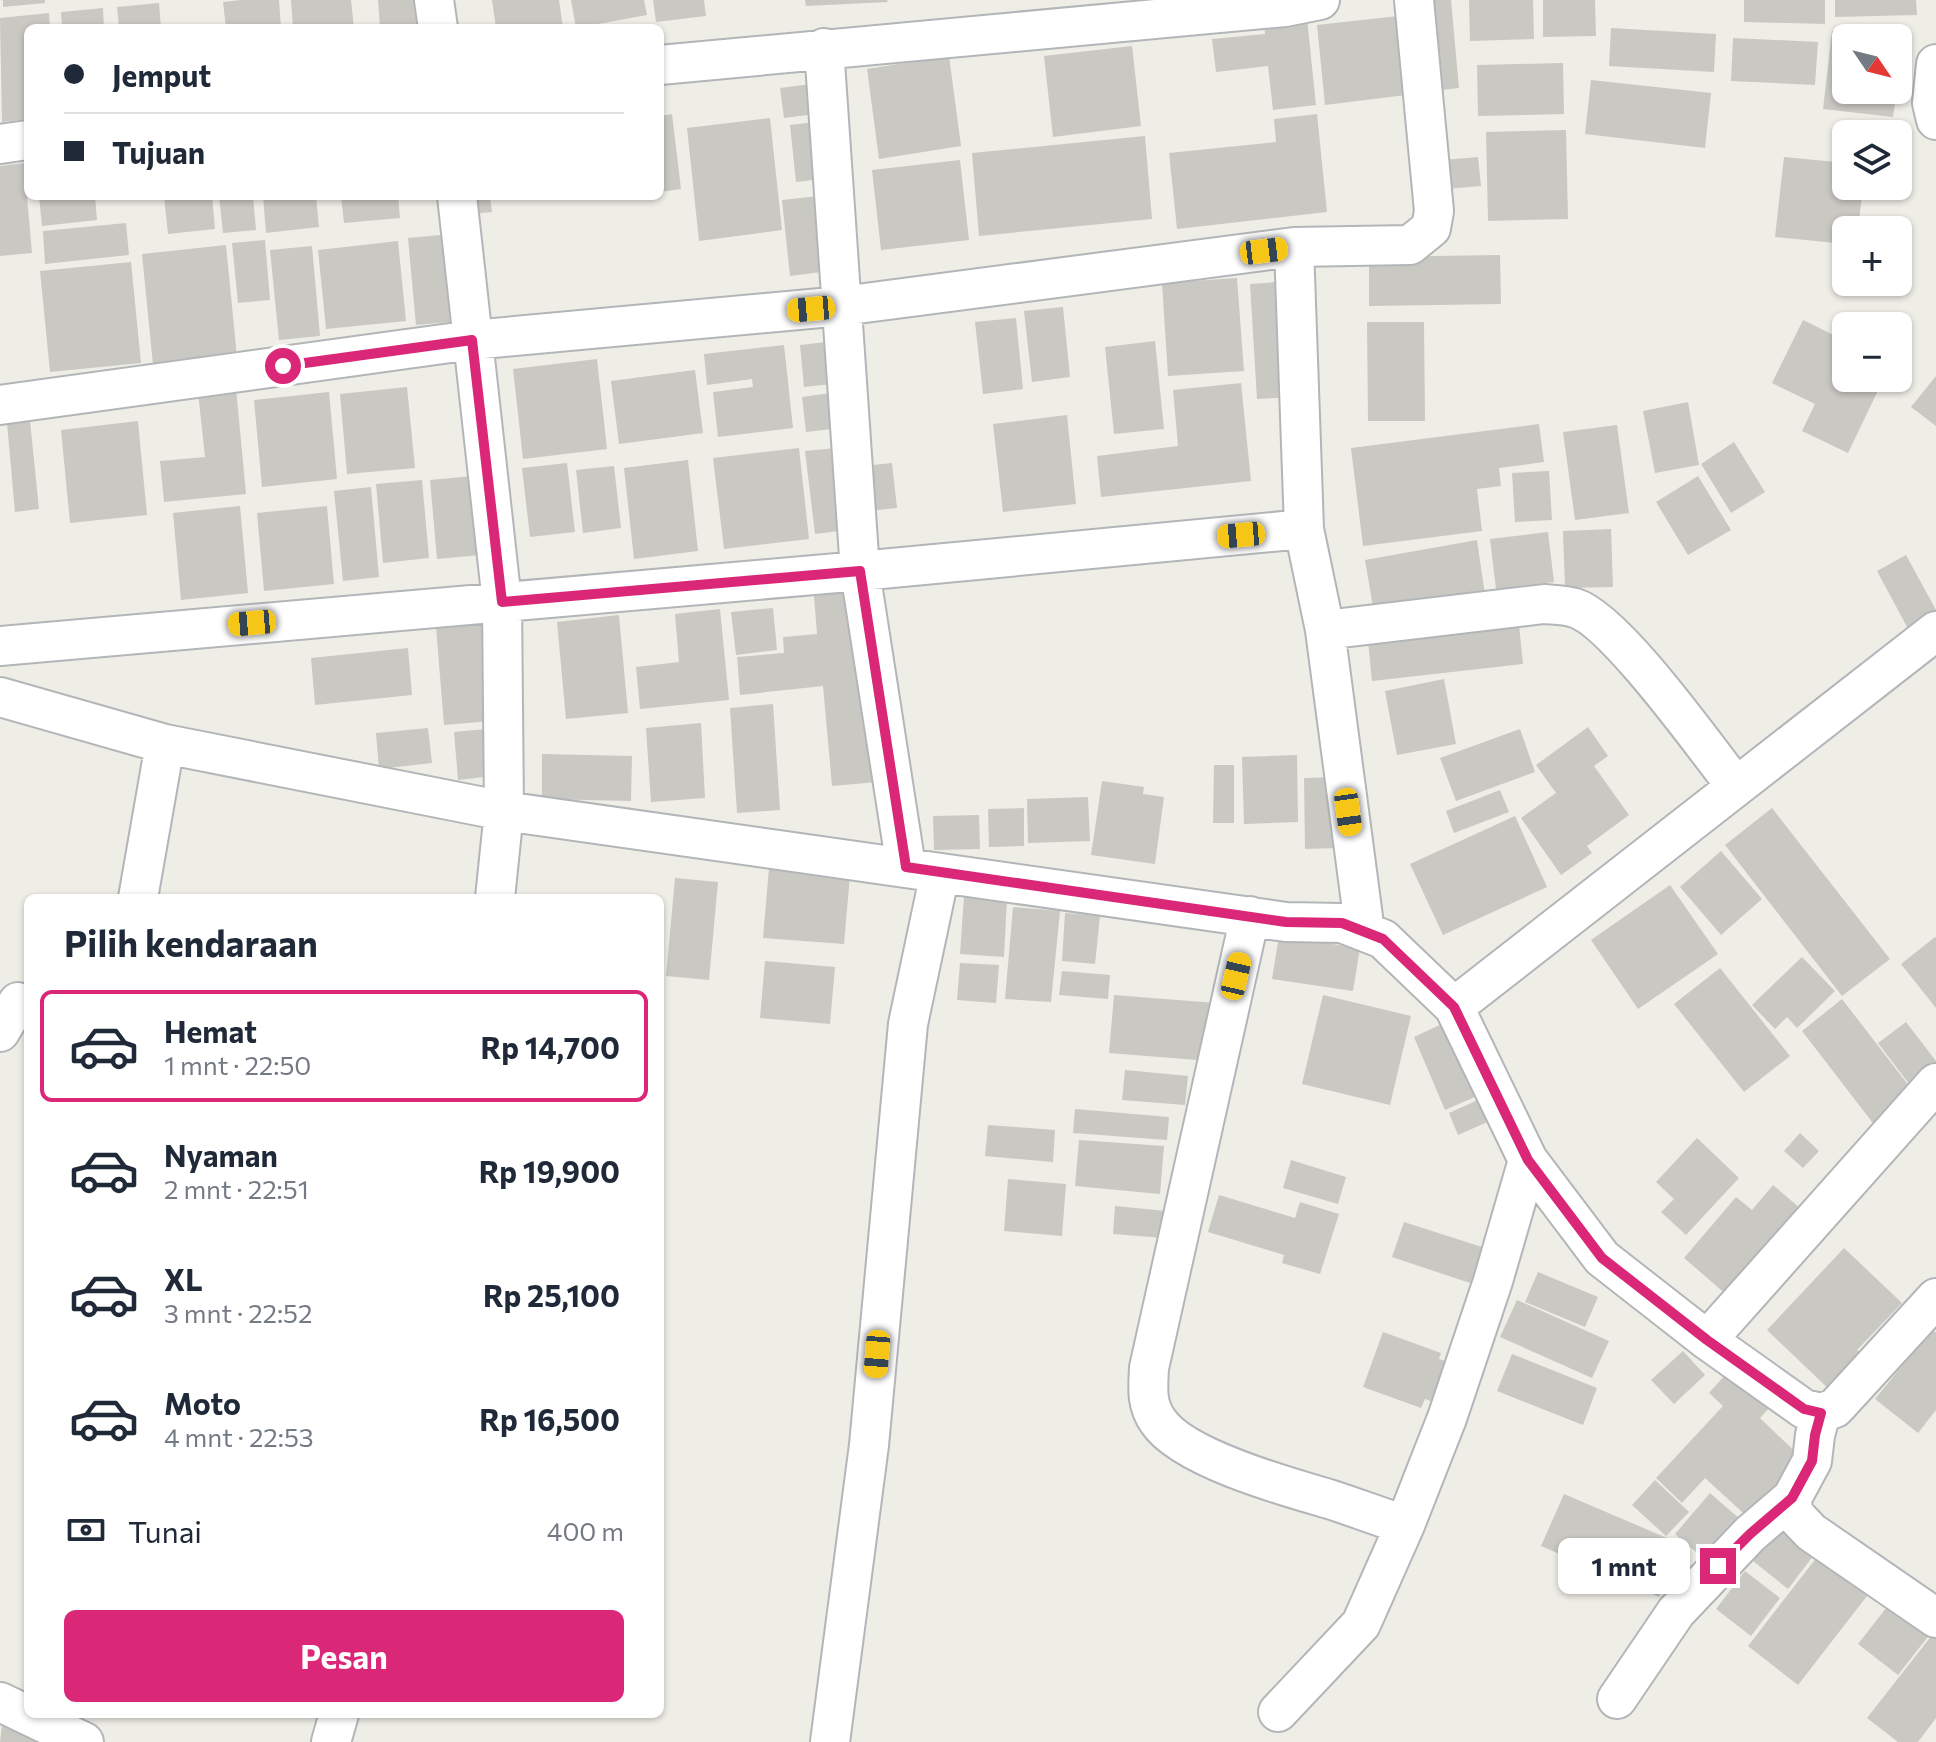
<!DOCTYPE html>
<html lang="id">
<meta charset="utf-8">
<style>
body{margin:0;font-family:Commissioner,sans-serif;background:#f2f2f3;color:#1f2937;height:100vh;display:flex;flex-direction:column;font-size:30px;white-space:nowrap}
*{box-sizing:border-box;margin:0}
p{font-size:26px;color:#747a83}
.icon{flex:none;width:44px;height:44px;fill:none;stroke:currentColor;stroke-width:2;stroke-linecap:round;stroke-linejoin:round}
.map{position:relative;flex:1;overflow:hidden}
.panel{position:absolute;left:24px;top:894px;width:640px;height:824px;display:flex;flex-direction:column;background:#fff;border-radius:12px;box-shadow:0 2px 6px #0004}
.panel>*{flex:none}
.guide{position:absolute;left:24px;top:24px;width:640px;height:176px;border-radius:12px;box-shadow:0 2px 6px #0004;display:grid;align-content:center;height:176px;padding:0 40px;background:#fff}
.needle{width:52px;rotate:125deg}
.fabs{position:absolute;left:1832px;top:24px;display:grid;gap:16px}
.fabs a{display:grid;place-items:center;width:80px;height:80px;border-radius:12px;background:#fff;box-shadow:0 2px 6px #0004;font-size:40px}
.end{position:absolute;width:36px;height:36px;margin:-18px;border:10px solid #db2777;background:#fff;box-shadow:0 0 0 4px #fff}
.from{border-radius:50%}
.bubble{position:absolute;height:56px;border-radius:12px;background:#fff;box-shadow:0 2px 6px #0004;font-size:26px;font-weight:700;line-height:56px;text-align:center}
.car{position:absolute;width:24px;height:48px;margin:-24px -12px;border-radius:10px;box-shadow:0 0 6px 2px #0007;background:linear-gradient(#f5c518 24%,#345 0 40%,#f5c518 0 76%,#345 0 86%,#f5c518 0)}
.guide b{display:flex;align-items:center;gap:28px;height:76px;font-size:30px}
.guide b+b{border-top:2px solid #e0e1e3}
.guide i{width:20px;height:20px;background:#1f2937}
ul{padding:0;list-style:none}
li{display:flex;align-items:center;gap:24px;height:112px;margin:0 16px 12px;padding:0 24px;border:4px solid transparent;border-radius:12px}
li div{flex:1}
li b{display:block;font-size:30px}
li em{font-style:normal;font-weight:700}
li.active{border-color:#db2777}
li>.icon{width:72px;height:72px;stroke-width:1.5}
h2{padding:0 40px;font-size:36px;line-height:96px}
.pay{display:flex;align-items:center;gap:20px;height:88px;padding:0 40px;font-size:30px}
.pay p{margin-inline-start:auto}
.cta{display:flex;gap:16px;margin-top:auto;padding:16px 40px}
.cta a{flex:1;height:92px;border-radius:12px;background:#db2777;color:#fff;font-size:32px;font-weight:700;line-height:92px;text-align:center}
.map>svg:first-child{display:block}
.building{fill:#cac8c3}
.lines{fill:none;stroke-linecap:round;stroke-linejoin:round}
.minor-casing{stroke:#b3b6b9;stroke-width:42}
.minor{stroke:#fff;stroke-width:38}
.route{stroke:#db2777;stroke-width:10}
</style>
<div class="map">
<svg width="1936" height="1742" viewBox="0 0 1936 1742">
<rect width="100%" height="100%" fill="#eeede6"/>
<!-- building -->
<path class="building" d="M3 0H45V3L3 7Z
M241 0H279L281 28H226L223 2Z
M291 0H351L354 28H293Z
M378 0H424L427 28H380Z
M492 0H559L563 28H496Z
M571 0H644L647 15 576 28Z
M653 0H704L706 16 656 22Z
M805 0H887L888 2 806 6Z
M1416 0H1451L1459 88 1425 92Z
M1469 0H1533L1534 39 1470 41Z
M1543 0H1595L1596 36 1543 37Z
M1744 0H1825V24L1744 22Z
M1835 0H1916L1917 15 1835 17Z
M159 3 161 28H119L117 7Z
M103 8 104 28H62L61 12Z
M49 13 50 28H28V119L2 122 0 18Z
M1398 16 1406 95 1325 105 1317 25Z
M1307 18 1316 105 1273 110 1268 66 1216 72 1212 39 1265 34 1264 22Z
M1611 28 1716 34 1714 72 1609 66Z
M1832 31 1860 34V38H1846V90H1897L1893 117 1823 109Z
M1733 38 1818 42 1815 85 1731 81Z
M1132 46 1141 126 1053 137 1044 56Z
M949 56 961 146 879 159 867 69Z
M1563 63 1564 114 1478 116 1477 65Z
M1591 80 1711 93 1705 148 1585 134Z
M820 83 823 113 784 118 780 88Z
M672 114 681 189 660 192V116Z
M1317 114 1327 212 1177 229 1169 153 1276 142 1274 119Z
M770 118 782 230 699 241 687 128Z
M823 121 829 178 796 182 790 125Z
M1566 130 1568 219 1488 221 1486 132Z
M1145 136 1152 219 979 236 972 153Z
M1478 157 1481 186 1435 190 1432 161Z
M1784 157 1846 163V186H1863L1858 230H1846V244L1775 237Z
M960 160 969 240 881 250 872 170Z
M24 163 32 253 0 256V166Z
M828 195 837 270 790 276 782 200Z
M39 196H95L97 220 42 226Z
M164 196H212L215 229 168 234Z
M219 196H253L256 230 223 233Z
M263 196H316L319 227 266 233Z
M341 196H398L400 218 344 223Z
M460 196H490L492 212 462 215Z
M126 223 129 255 45 264 43 231Z
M452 234 460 321 416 325 408 238Z
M265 240 270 300 238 303 232 243Z
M398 241 406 321 326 329 318 250Z
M226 245 237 357 153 365 142 254Z
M312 246 320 336 279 340 270 250Z
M1500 255 1501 304 1369 306V257Z
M131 262 141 363 50 372 40 271Z
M1237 278 1244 371 1168 376 1162 283Z
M1291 281 1298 397 1257 399 1250 284Z
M1063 307 1070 377 1032 382 1024 311Z
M1016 318 1023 389 983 394 975 322Z
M1803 320 1846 341V378H1884L1848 453 1802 431 1815 404 1772 383Z
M1367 322H1424L1425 421H1368Z
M836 341 841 383 804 387 800 345Z
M1155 341 1164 429 1114 434 1105 347Z
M784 345 793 428 718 437 713 392 753 387 752 379 707 385 704 354Z
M597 359 607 449 523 459 513 369Z
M695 370 703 433 619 444 611 381Z
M1936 376V426L1911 407Z
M1241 383 1251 481 1101 497 1097 456 1178 446 1173 390Z
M407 387 415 468 347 474 340 394Z
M236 388 246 494 164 502 160 461 205 457 198 392Z
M845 391 849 427 806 432 802 397Z
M329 392 337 479 262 487 254 400Z
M1688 402 1699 465 1655 473 1643 411Z
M1067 415 1076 504 1003 512 993 424Z
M30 421 39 509 15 512 7 423Z
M138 421 147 515 70 523 61 430Z
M1539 424 1544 462 1499 468 1501 486 1477 489 1482 531 1363 546 1351 448Z
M1617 425 1629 513 1575 520 1563 432Z
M1734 442 1765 492 1731 513 1701 464Z
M847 447 856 529 815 534 805 451Z
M799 448 809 539 724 549 713 458Z
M688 460 698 551 634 559 624 468Z
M567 463 575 532 530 537 522 468Z
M892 463 897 508 867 511 863 466Z
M614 466 621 528 583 533 576 470Z
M1549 471 1552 520 1515 522 1512 473Z
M484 475 492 554 437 559 430 480Z
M1698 476 1731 530 1688 555 1656 502Z
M422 480 429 558 383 563 376 484Z
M371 487 379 577 343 581 334 491Z
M240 506 248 593 181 600 173 513Z
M327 506 334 584 264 591 257 513Z
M1611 529 1613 587 1565 588 1563 531Z
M1548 532 1554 582 1496 589 1490 539Z
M1477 540 1485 595 1374 613 1365 560Z
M1906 555 1936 610V626L1913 638 1877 571Z
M858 591 877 782 832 786 823 686 740 695 737 657 784 653 783 637 817 634 814 596Z
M773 608 777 650 736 655 731 612Z
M482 609 492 721 444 725 435 615Z
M720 609 729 700 640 709 636 667 679 662 675 614Z
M619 615 628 713 566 719 557 622Z
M1518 615 1523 664 1372 681 1367 632Z
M408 648 412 695 315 705 311 658Z
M1444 679 1456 744 1397 755 1385 691Z
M773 704 780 810 737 813 730 708Z
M701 723 705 798 651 802 646 728Z
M1588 727 1608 756 1594 766 1629 815 1587 846 1592 853 1561 875 1521 818 1556 793 1536 765Z
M428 728 432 763 379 769 376 733Z
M497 728 502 775 458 780 454 732Z
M1520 729 1535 772 1456 801 1440 758Z
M542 754 632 756 631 801 542 799Z
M1297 755 1298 822 1244 824 1242 757Z
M1214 765H1234V823H1213Z
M1339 777 1340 848 1305 849 1304 778Z
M1102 781 1144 787 1143 794 1164 797 1155 864 1091 855Z
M1500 790 1509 812 1454 833 1446 811Z
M1088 797 1090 841 1028 843 1027 799Z
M1024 808V846L989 847 988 809Z
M1772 808 1890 959 1842 996 1725 845Z
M979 815 980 849 934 850 933 816Z
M1515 816 1547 887 1443 935 1410 864Z
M1721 851 1762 899 1721 935 1680 887Z
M769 868 850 875 844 944 763 938Z
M675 878 718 882 709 980 666 976Z
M1670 885 1718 954 1638 1009 1591 940Z
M964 896 1007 899 1004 957 960 954Z
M1013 907 1060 911 1051 1002 1005 999Z
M1065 913 1100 916 1095 964 1062 961Z
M1279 936 1360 948 1353 991 1272 979Z
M1935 937 1936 938V1008L1901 964Z
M1802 957 1835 991 1797 1028 1787 1017 1775 1029 1752 1005Z
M765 961 835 967 830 1024 760 1018Z
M960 963 999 965 996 1003 957 1000Z
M1720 968 1790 1056 1744 1092 1674 1004Z
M1062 971 1110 975 1108 999 1059 995Z
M1114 995 1215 1003 1210 1061 1109 1053Z
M1323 995 1411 1016 1390 1105 1302 1084Z
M1842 999 1916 1095 1876 1127 1802 1031Z
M1446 1022 1477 1096 1445 1110 1414 1037Z
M1906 1022 1936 1061V1077L1916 1093 1878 1043Z
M1125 1070 1188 1076 1185 1105 1122 1100Z
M1491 1094 1501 1116 1458 1135 1449 1113Z
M1075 1109 1169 1117 1167 1140 1073 1133Z
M988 1125 1055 1130 1053 1162 985 1156Z
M1800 1133 1819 1151 1803 1168 1784 1151Z
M1697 1138 1739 1178 1686 1235 1661 1212 1674 1199 1656 1182Z
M1079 1140 1164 1146 1160 1194 1075 1186Z
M1291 1160 1346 1177 1338 1204 1283 1188Z
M1008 1179 1066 1184 1062 1236 1004 1231Z
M1773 1185 1801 1209 1728 1296 1684 1258 1736 1197 1752 1210Z
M1219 1195 1295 1218 1300 1202 1339 1214 1320 1274 1282 1263 1284 1255 1208 1232Z
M1115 1206 1166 1211 1164 1238 1113 1234Z
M1404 1222 1485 1248 1473 1284 1392 1257Z
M1844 1248 1902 1303 1857 1350 1867 1359 1834 1394 1767 1330Z
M1538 1272 1598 1297 1585 1327 1525 1302Z
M1517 1300 1609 1341 1592 1378 1500 1337Z
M1932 1329 1936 1333V1410L1918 1433 1875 1399Z
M1383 1332 1441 1353 1439 1359 1462 1367 1447 1407 1425 1399 1421 1408 1363 1387Z
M1683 1351 1705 1375 1674 1404 1651 1380Z
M1512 1354 1597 1388 1583 1425 1497 1391Z
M1733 1366 1773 1404 1760 1418 1807 1463 1753 1522 1705 1478 1682 1503 1656 1478 1723 1406 1709 1393Z
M1655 1480 1689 1512 1666 1536 1632 1505Z
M1710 1493 1748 1526 1712 1566 1675 1534Z
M1564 1494 1681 1544 1659 1597 1541 1546Z
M1780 1516 1820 1547 1788 1589 1748 1557Z
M1824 1548 1874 1587 1798 1685 1748 1646Z
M1745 1571 1780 1598 1751 1636 1716 1609Z
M1894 1598 1934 1629 1898 1675 1858 1644Z
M1936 1630V1718L1918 1742H1898L1867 1718Z
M2 1726 37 1742H0Z"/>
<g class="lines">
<!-- minor casing -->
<g class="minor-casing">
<path id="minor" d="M434 0 438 28
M824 48 860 571 906 867
M1936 64 1932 103 1936 120
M660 65 1285 7 1320 0
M0 144 28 140
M457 196 502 602 504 811 495 898
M1294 247 1410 245 1431 228 1434 211 1414 0
M0 405 472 340 842 306 1294 247 1304 529 1325 630 1365 932
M1325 630 1544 604C1554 605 1566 605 1575 608 1615 620 1705 747 1735 785
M0 646 860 571 1304 529
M0 697 165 744 504 811 1286 922 1342 923 1383 939 1454 1007 1528 1160 1602 1258 1707 1340 1804 1409 1821 1413 1835 1408 1936 1298
M138 898 165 744
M1250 916 1149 1368C1148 1388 1146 1404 1158 1421 1182 1458 1287 1487 1329 1499 1354 1507 1380 1517 1405 1525
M1454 1007 1936 631
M0 1032 18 1002
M1707 1340 1936 1083
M1821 1413 1815 1435 1812 1461 1792 1498 1793 1513 1811 1532 1936 1618
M1617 1699 1676 1612 1750 1534 1792 1498
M0 1702 84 1742
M1278 1712 1361 1624 1405 1525 1447 1418 1493 1281 1528 1160
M331 1742 339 1714
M830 1742 869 1445 908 1024 940 873"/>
</g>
<!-- minor -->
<use href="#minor" class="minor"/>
</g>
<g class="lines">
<!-- route -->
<path class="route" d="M283 366 472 340 502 602 860 571 906 867 1286 922 1342 923 1383 939 1454 1007 1528 1160 1602 1258 1707 1340 1804 1409 1821 1413 1815 1435 1812 1461 1792 1498 1750 1534 1718 1566"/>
</g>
</svg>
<div class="fabs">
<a><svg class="needle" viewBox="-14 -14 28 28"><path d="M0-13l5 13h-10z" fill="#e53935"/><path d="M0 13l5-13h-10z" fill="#747a83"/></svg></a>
<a><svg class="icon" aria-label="layers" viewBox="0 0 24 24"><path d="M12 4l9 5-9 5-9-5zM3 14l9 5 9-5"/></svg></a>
<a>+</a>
<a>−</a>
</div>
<i class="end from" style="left:283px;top:366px"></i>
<i class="end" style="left:1718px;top:1566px"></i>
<div class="bubble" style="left:1558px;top:1538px;width:132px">1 mnt</div>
<i class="car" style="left:1264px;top:251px;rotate:83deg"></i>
<i class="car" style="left:811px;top:309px;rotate:265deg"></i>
<i class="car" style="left:1241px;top:535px;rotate:265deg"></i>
<i class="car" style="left:252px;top:623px;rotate:265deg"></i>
<i class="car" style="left:1348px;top:812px;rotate:172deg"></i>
<i class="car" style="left:1236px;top:976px;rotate:13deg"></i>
<i class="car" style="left:877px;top:1354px;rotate:185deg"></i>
<div class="guide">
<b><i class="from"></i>Jemput</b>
<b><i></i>Tujuan</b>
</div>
<section class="panel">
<h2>Pilih kendaraan</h2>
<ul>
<li class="active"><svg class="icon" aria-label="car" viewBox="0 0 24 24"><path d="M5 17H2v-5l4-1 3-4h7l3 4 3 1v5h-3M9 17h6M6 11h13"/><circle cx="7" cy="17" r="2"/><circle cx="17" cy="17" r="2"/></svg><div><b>Hemat</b><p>1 mnt · 22:50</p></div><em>Rp 14,700</em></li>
<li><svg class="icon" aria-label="car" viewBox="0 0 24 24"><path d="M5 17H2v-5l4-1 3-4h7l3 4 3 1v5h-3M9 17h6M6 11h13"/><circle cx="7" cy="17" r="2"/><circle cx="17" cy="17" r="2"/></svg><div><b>Nyaman</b><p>2 mnt · 22:51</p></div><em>Rp 19,900</em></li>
<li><svg class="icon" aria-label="car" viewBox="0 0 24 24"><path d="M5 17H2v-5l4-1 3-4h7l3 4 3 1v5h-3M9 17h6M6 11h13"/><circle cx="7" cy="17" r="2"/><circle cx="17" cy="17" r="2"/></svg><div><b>XL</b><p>3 mnt · 22:52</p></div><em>Rp 25,100</em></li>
<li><svg class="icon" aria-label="car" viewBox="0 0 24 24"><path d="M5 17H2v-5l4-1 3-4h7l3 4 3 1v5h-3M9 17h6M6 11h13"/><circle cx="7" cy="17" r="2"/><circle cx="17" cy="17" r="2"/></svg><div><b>Moto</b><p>4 mnt · 22:53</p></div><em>Rp 16,500</em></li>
</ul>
<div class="pay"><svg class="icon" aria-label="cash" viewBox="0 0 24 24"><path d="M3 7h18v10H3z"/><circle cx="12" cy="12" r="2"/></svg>Tunai<p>400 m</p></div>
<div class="cta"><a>Pesan</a></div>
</section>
</div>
